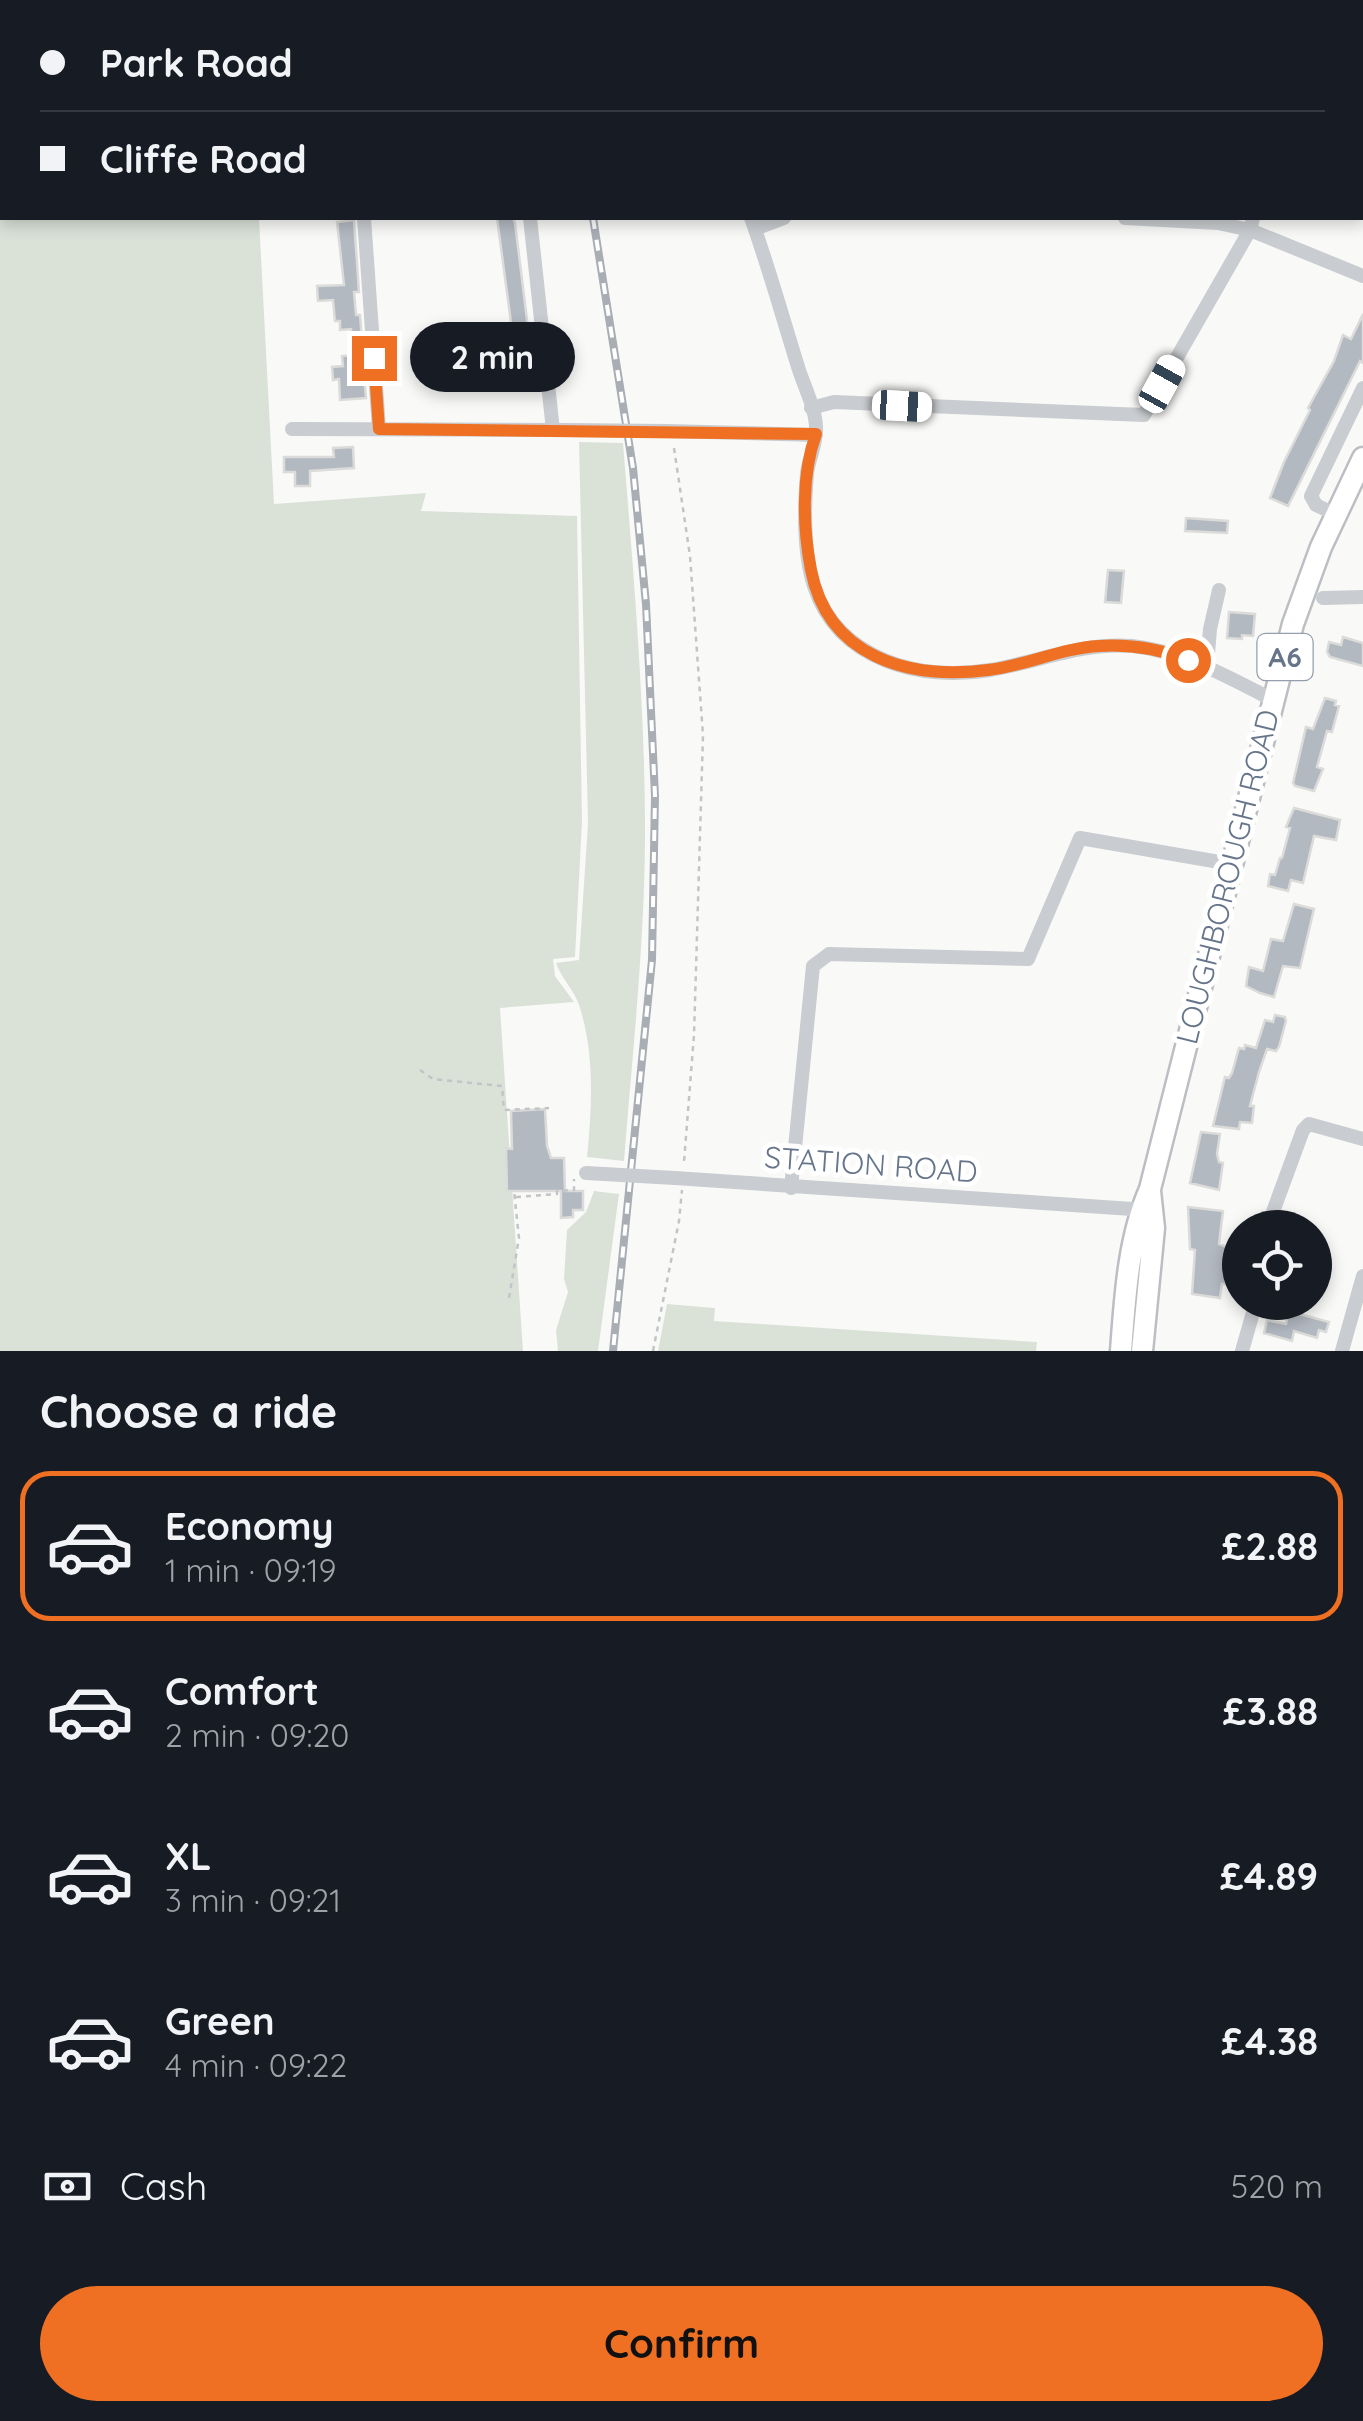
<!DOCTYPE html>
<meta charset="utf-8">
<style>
body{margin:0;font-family:Quicksand,sans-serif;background:#20242c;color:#f1f3f6;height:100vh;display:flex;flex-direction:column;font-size:38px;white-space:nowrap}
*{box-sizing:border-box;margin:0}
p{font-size:32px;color:#9ea1a6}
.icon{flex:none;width:55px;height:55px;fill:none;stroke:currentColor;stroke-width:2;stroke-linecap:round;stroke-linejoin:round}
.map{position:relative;height:1351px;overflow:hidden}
.drawer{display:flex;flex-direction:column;background:#171b24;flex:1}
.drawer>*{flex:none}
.guide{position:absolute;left:0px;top:0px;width:1365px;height:220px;box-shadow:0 5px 15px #0003;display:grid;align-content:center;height:220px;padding:0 40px;background:#171b24}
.buttons{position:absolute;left:1222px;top:1210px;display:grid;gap:20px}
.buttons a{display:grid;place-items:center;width:110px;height:110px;border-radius:50%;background:#171b24;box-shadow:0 5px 15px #0003;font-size:50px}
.end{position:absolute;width:45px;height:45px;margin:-22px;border:12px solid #ef7022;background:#fff;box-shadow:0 0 0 5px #fff}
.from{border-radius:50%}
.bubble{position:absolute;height:70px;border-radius:35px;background:#171b24;box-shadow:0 5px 15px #0003;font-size:32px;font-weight:800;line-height:70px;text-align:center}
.car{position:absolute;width:30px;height:60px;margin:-30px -15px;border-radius:12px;box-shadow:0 0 8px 2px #0007;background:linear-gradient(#fff 24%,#345 0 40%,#fff 0 76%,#345 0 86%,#fff 0)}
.guide b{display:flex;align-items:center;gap:35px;height:95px;font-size:38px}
.guide b+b{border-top:2px solid #363941}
.guide i{width:25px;height:25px;background:#f1f3f6}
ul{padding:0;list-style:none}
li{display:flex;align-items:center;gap:30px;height:150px;margin:0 20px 15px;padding:0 20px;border:5px solid transparent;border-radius:30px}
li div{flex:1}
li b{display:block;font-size:38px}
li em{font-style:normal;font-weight:800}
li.current{border-color:#ef7022}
li>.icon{width:90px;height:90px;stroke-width:1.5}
h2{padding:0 40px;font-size:45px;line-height:120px}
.pay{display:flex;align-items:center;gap:25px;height:110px;padding:0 40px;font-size:38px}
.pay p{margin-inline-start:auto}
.button{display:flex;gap:20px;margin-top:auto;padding:20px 40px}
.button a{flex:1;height:115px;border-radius:60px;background:#ef7022;color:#111;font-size:40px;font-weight:800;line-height:115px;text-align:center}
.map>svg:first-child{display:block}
.green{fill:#dae2d8}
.building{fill:#b3b9c1;stroke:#dbdbd9;stroke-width:2.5}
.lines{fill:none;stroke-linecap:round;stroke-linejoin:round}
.highway-casing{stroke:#bbbec2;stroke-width:25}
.path{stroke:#c2c4c7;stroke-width:2.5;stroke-dasharray:5 5;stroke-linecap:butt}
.minor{stroke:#c9ccd0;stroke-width:14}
.highway{stroke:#fff;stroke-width:20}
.rail-casing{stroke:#a9aeb5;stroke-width:8}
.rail{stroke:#fff;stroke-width:4;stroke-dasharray:11;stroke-linecap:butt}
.minor-bridge{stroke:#c9ccd0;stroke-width:14}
.route{stroke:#ef7022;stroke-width:12}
.labels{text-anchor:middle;stroke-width:10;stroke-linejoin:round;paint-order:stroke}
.shield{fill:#fff;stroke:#949ead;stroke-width:2.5}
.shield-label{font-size:28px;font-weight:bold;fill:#66758a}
.street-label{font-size:30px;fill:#66758a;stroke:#fff}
</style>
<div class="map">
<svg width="1363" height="1351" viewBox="0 0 1363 1351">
<rect width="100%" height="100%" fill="#f9faf7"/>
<!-- green -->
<path class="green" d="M0 0H247L248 2H2V218H259L274 504 426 493 421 511 577 516 582 821 575 957 553 959 555 976 574 1002 500 1008 523 1351H0Z
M579 442 623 443C633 567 644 693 645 817 646 932 633 1047 624 1161L587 1157C592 1108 595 1053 579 1005 574 990 561 978 556 963L579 960 588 823Z
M594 1191 619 1194 598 1351H558L556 1330 568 1292 564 1279 567 1230 586 1212Z
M667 1304 715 1308 714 1321 1037 1342 1036 1351H658Z"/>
<!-- building -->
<path class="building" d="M497 218H513L515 223 528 328 512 330Z
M354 220 359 292H354L356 315H360L363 353 353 354 351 329 340 330V321H335L333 300 318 301 317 286 344 285 337 222Z
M1363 314V363L1360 361 1288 506 1270 498 1284 462 1310 410 1308 408 1334 361 1343 335 1351 339Z
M362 354 366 398 340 400 339 379 333 380 332 367 343 366 342 356Z
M353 447 354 468 310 471V486H295V472H284V457H334L333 448Z
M1186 518 1228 521 1227 533 1185 531Z
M1108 570 1124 571 1121 603 1105 602Z
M1229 612 1255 614 1253 636 1242 635V639L1227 638Z
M1343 637 1363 643V666L1330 657 1327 652 1329 642 1341 645Z
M1325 698 1336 701 1335 705 1339 706 1332 732 1327 731 1317 767 1323 769 1314 791 1295 786 1293 783 1306 727 1313 729Z
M1294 808 1340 820 1336 840 1314 836 1303 883 1291 880 1288 891 1268 886 1270 874 1275 875 1280 858H1282L1290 828 1286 827Z
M1294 904 1314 909 1300 968 1283 966 1274 997 1260 993 1246 986 1249 967 1263 971 1271 939 1283 941Z
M1275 1015 1285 1017 1286 1021 1279 1047 1276 1051 1267 1049 1259 1072 1250 1106H1254L1252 1123 1240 1122 1239 1129 1213 1126 1225 1077 1229 1078 1232 1073 1239 1048 1244 1049 1245 1045 1256 1048 1265 1020 1273 1022Z
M545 1109 547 1146 551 1158H564L565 1191H583V1210H573V1217L561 1218V1191H507L506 1148 512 1149 511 1111Z
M1201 1132 1220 1134 1217 1154 1219 1162 1223 1163 1219 1190 1190 1183Z
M1188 1207 1223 1211 1219 1244 1229 1248 1227 1284H1222L1220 1298 1192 1294 1195 1250 1190 1249Z
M1289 1311 1329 1322 1326 1332 1319 1330 1317 1338 1294 1331 1292 1341 1264 1333 1267 1320 1286 1324Z"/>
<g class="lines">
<!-- highway casing -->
<g class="highway-casing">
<path id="highway" d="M1121 1351C1125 1298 1128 1239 1150 1189L1293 624 1321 547 1363 458
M1142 1351 1154 1228 1150 1191"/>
</g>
<!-- path -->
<path class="path" d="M674 448 690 556 703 735 694 1035 684 1162
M420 1070 433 1079 502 1086 504 1110 549 1108
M516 1197 557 1194V1191L574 1190V1179
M509 1298 519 1238 514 1191
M653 1351 679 1221 682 1190"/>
<!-- minor -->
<path class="minor" d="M349 0V2
M503 0V2
M675 0 676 2
M949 0 950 2
M877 2 900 0
M1318 2 1319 0
M364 218 379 429
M530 218 553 430
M751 218C769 268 783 319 799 370 805 388 816 410 816 428 817 443 809 458 807 473 804 509 803 552 814 586 838 660 920 682 990 670 1038 662 1082 642 1132 646 1183 651 1228 677 1273 700
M1125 218 1218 223 1250 230 1363 276
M755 229 784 218
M811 408 834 402 1144 415 1250 230 1253 218
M292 429 566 430
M667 431 816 435
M1335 514 1316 505 1311 496 1363 388
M1323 598 1363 597
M1207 666 1210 629 1219 590
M675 1178 1147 1210
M791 1188 813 966 829 954 1028 959 1080 838 1231 864
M1267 1228 1303 1130 1309 1124 1363 1139
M1242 1351 1256 1302
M1342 1351 1363 1276"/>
<!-- highway -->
<use href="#highway" class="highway"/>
<!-- rail casing -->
<g class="rail-casing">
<path id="rail" d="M540 0V2
M593 218 633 468 646 604 655 796 652 960 613 1351"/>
</g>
<!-- rail -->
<use href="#rail" class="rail"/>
<!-- minor-bridge -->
<path class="minor-bridge" d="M566 430 667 431
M586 1173 675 1178"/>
</g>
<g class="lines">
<!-- route -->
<path class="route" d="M374 358 379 429 816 434C801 475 803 528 811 570 828 657 908 680 988 670 1025 666 1061 648 1099 646 1130 644 1160 649 1188 660"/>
</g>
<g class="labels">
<!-- shield labels -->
<rect class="shield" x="1257.5" y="634" width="55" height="46" rx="8"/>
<g class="shield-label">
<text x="1285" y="667">A6</text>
</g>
<!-- street labels -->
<g class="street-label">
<text transform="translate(1228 877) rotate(-76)" y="10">LOUGHBOROUGH ROAD</text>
<text transform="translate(871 1165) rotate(4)" y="10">STATION ROAD</text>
</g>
</g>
</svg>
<div class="buttons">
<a><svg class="icon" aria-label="locate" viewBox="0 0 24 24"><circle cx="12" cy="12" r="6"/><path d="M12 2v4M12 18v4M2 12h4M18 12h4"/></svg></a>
</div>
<i class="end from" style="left:1188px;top:660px"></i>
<i class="end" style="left:374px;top:358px"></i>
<div class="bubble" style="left:410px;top:322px;width:165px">2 min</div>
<i class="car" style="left:1162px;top:384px;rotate:29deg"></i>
<i class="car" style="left:902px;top:406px;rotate:93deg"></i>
<div class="guide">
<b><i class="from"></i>Park Road</b>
<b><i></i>Cliffe Road</b>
</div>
</div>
<section class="drawer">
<h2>Choose a ride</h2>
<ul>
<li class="current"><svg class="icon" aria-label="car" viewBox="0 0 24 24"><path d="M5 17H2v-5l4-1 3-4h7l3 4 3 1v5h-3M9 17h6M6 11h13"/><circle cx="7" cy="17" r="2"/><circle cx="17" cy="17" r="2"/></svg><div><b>Economy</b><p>1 min · 09:19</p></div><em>£2.88</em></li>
<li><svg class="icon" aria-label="car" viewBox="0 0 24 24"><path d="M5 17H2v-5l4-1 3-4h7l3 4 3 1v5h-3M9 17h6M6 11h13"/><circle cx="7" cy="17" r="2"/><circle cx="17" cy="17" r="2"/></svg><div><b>Comfort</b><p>2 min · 09:20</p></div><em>£3.88</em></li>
<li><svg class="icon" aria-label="car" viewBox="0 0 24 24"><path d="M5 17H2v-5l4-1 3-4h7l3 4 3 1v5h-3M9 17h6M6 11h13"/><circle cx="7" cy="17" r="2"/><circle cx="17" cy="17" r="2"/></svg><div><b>XL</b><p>3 min · 09:21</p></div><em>£4.89</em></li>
<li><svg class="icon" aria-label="car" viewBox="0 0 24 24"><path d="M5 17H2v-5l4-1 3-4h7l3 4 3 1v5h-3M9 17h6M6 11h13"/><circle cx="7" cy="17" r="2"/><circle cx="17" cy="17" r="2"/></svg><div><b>Green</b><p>4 min · 09:22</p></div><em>£4.38</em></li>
</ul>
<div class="pay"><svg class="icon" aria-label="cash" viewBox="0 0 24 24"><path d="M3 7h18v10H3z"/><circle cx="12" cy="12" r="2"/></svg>Cash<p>520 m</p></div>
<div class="button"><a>Confirm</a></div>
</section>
